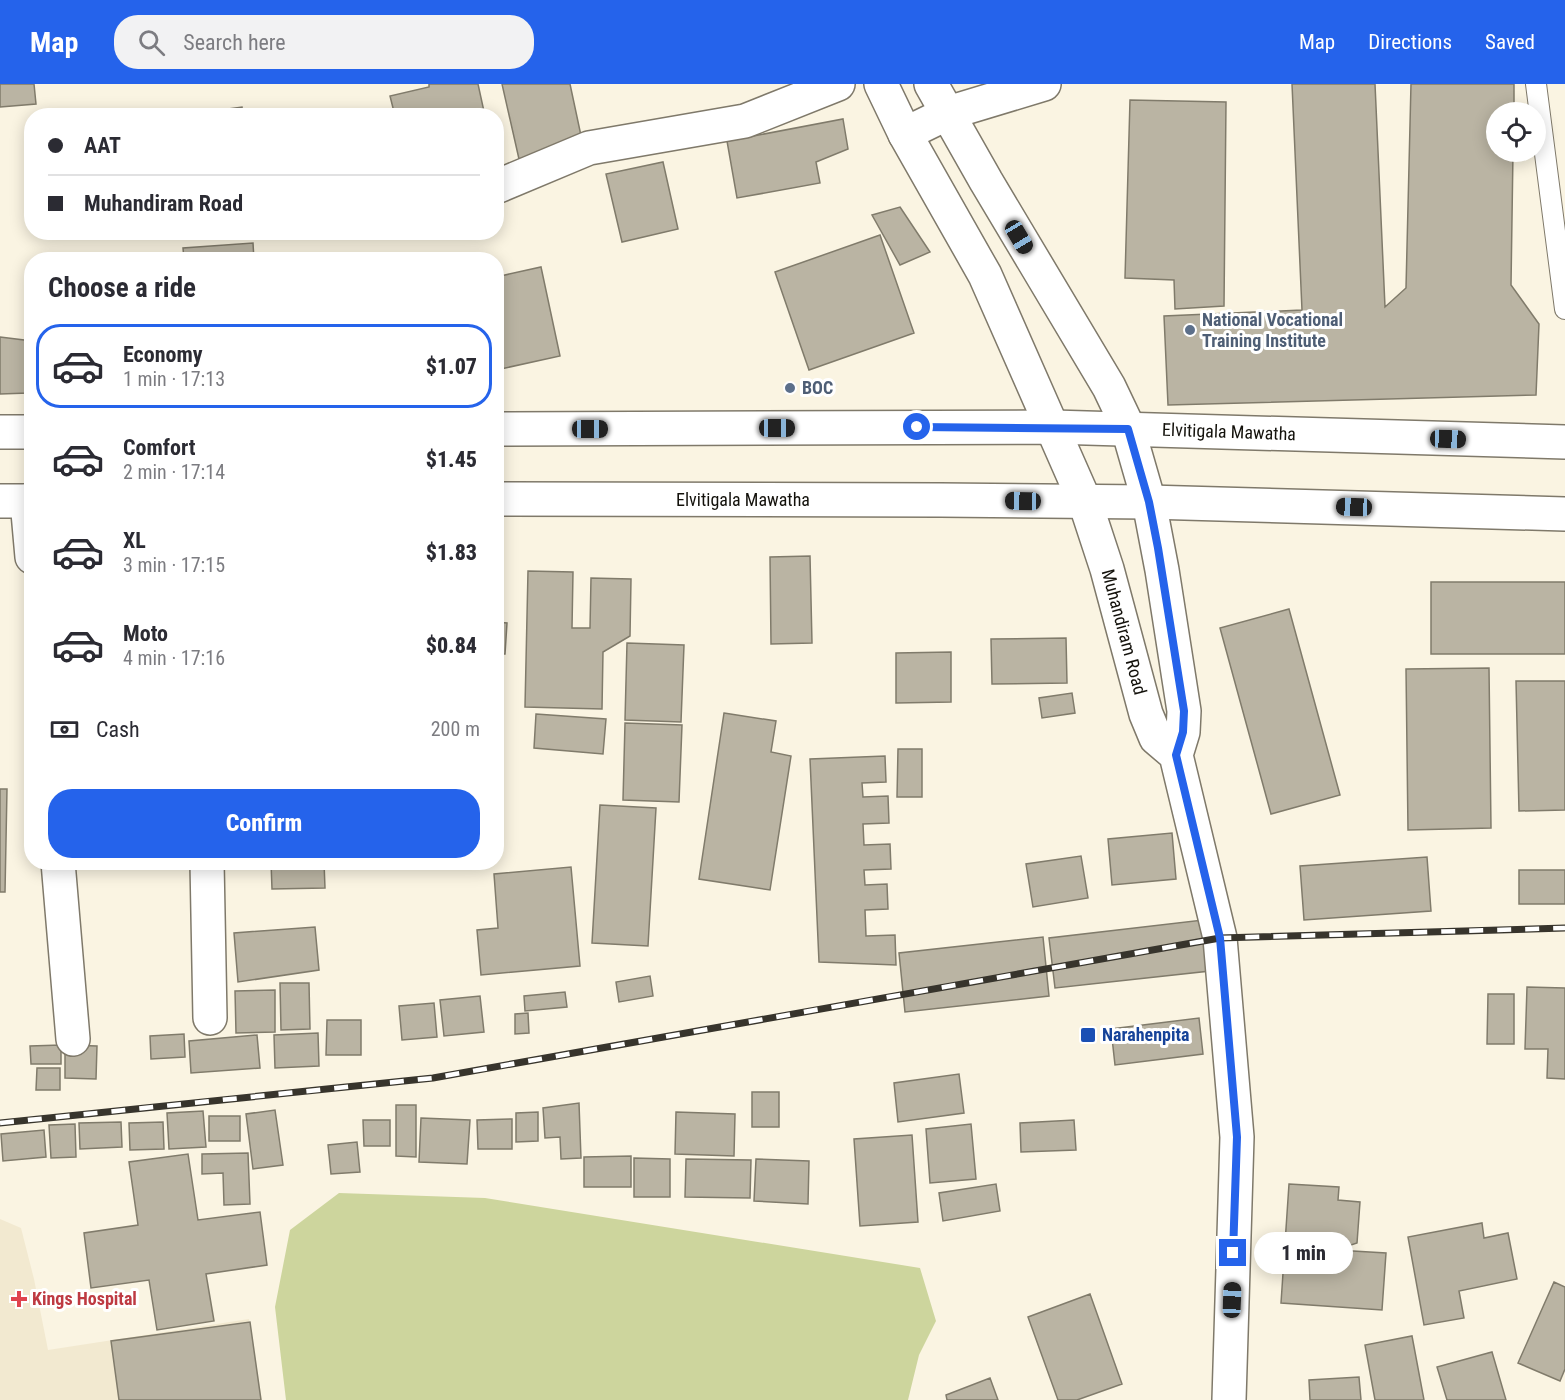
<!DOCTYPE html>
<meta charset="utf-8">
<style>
body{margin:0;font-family:"Roboto Condensed",sans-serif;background:#f2f2f3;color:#2b2b33;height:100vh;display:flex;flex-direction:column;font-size:22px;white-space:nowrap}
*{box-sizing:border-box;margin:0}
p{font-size:20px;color:#7c7c81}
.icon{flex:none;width:33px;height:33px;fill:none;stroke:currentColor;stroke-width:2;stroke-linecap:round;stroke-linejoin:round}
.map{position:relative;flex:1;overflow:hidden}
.details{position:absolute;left:24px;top:168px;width:480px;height:618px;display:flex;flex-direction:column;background:#fff;border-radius:24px;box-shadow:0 3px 15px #0003}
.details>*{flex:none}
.top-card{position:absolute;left:24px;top:24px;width:480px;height:132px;border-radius:24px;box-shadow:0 3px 15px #0003;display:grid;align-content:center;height:132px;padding:0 24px;background:#fff}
.buttons{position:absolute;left:1486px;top:18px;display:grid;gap:12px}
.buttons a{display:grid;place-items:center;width:60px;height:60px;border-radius:50%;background:#fff;box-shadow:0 3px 15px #0003;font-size:30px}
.end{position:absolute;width:27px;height:27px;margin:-14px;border:8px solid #2563eb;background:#fff;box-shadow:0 0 0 3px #fff}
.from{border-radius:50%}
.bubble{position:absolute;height:42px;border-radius:21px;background:#fff;box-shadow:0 3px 15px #0003;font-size:20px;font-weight:800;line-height:42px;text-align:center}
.car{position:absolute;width:18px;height:36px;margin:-18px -9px;border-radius:8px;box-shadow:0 0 4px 2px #0007;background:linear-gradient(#222 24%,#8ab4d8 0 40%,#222 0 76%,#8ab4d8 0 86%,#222 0)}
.top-card b{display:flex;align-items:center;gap:21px;height:57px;font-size:22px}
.top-card b+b{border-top:2px solid #e1e1e2}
.top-card i{width:15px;height:15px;background:#2b2b33}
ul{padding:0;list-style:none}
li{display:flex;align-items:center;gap:18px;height:84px;margin:0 12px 9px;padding:0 12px;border:3px solid transparent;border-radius:24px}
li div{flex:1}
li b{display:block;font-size:22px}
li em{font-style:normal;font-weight:800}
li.on{border-color:#2563eb}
li>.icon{width:54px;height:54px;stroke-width:1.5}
h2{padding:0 24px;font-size:27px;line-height:72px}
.pay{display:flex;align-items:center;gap:15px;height:66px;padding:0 24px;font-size:22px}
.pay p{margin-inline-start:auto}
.cta{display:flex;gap:12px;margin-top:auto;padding:12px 24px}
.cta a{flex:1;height:69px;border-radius:24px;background:#2563eb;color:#fff;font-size:24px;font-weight:800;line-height:69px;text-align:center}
header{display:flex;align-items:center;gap:36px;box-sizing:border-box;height:84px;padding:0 30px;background:#2563eb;color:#fff}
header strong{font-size:28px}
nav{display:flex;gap:33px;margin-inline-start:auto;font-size:21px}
.search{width:420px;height:54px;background:#f2f2f3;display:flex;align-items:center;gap:15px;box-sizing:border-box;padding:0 21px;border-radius:24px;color:#7c7c81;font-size:22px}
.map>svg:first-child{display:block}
.built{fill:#f2e9d0}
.green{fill:#cdd59d}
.building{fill:#bab4a3;stroke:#807b6b;stroke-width:1.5}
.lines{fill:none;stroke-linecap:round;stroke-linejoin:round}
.service-casing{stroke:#7f796a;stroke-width:22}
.minor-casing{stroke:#7f796a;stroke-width:36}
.tertiary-casing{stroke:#7f796a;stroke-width:36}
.primary-casing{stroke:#7f796a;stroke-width:36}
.trunk-casing{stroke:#7f796a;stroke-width:36}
.service{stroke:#fff;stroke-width:20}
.minor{stroke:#fff;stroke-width:33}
.tertiary{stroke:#fff;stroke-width:33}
.primary{stroke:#fff;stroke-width:33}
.trunk{stroke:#fff;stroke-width:33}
.rail-casing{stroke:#37342c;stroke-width:7}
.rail{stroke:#fff;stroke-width:4.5;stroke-dasharray:14;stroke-linecap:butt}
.route{stroke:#2563eb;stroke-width:8}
.service-dot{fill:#5c6f8a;stroke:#fff;stroke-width:2}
.transit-dot{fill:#1a4fb4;stroke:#fff;stroke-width:2}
.health-dot{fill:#e0444e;stroke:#fff;stroke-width:2}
.labels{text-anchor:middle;stroke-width:6;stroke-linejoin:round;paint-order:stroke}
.service-label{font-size:18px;font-weight:bold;fill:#4e5e75;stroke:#fff;text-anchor:start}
.street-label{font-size:18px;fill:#13110b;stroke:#fff}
.transit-label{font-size:18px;font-weight:bold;fill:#164399;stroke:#fff;text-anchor:start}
.health-label{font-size:18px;font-weight:bold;fill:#be3a42;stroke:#fff;text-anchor:start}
</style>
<header>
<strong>Map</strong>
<div class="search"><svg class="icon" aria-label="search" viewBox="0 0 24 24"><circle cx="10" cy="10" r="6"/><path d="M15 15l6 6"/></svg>Search here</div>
<nav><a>Map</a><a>Directions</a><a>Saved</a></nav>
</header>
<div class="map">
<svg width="1565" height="1316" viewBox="0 0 1565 1316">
<rect width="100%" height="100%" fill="#faf4e2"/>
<!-- built -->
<path class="built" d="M0 1135 21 1144 34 1195 48 1266 249 1235 262 1316H0Z"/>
<!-- green -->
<path class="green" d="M339 1109 485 1114 920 1184 936 1237 919 1271 908 1316H286L275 1223 290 1146Z"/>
<!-- building -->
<path class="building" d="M0 0H34L36 20 0 23Z
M429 0H478L485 32H395L390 12 429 3Z
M502 0H570L583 61 519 75Z
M1292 0H1375L1385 223 1406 204 1411 0H1514V28H1497V68H1513L1511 201 1539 240 1536 311 1168 321 1164 232 1302 226Z
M1130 16 1226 18 1224 222 1175 225 1174 196 1125 194Z
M242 23 243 32H199V29Z
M843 35 848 65 816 78 820 99 737 114 727 57Z
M663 78 678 145 622 158 606 90Z
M900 123 930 168 900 181 872 131Z
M880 151 914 249 809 286 775 188Z
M253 159 254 176H184L183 164Z
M541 183 560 272 496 286V193Z
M0 253 32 257V288L28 309 0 310Z
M810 472 812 559 771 560 770 473Z
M528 487 573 488 572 544H590L591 494 631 495 630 552 603 568 602 625 525 623Z
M1431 498H1565V570H1431Z
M1289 525 1340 711 1271 730 1220 544Z
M496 538 507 539 505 570H496Z
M1066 554 1067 599 992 600 991 555Z
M627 559 684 561 681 638 625 636Z
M951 568V618L896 619V569Z
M1489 584 1491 744 1408 746 1406 585Z
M1516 597H1565V726L1519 727Z
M1072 609 1075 629 1042 634 1039 614Z
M724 629 776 637 771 668 791 672 770 806 699 795Z
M536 630 606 635 603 670 534 664Z
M625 639 682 641 679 718 623 716Z
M898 665H922V713H897Z
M885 672 886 698 862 699 863 713 888 712 889 739 863 740 864 761 890 760 891 785 864 786 865 801 887 800 888 825 865 826 866 852 895 851 896 881 819 878 810 675Z
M0 705H7L5 808H0Z
M600 721 656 724 648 862 592 859Z
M1172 749 1176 795 1112 801 1108 755Z
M1081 772 1088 814 1033 823 1026 780Z
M1427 773 1431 827 1304 836 1300 782Z
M271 778H324L325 804 272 805Z
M571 783 580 882 481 891 477 846 498 844 494 790Z
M1519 786H1565V820H1519Z
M1203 836 1210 887 1055 904 1049 854Z
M315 843 319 886 238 898 234 849Z
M1043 853 1049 912 905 928 899 869Z
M650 892 653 912 619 918 616 898Z
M280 899H309L310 945 281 946Z
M1527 903 1565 904V995L1547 994 1548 965H1525Z
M275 906V948L236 949 235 907Z
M565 908 567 923 525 927 524 912Z
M1488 910H1514V960H1487Z
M480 912 484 948 444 952 440 916Z
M434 919 437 953 402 956 399 922Z
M528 929 529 949 515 950V930Z
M1199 934 1203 970 1115 981 1111 945Z
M327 936H361V971H326Z
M318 949 319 982 275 984 274 951Z
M184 950 185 973 151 975 150 952Z
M257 951 260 984 191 989 189 957Z
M61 961V980H31L30 962Z
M65 961 97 962 96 995 65 994Z
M37 984H60V1006H36Z
M959 990 964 1029 898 1038 894 999Z
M752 1008H779V1043H752Z
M579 1019 581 1074 561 1075 560 1053 545 1054 543 1024Z
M396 1021H416V1073L396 1072Z
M275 1026 283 1081 253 1085 246 1030Z
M203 1027 206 1063 169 1065 167 1029Z
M538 1028V1057L516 1058V1029Z
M676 1028 735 1030 734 1072 675 1070Z
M209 1032H240V1057H209Z
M421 1034 470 1036 467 1080 419 1078Z
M512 1035V1065H478L477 1036Z
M363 1036H390V1062H364Z
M1074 1036 1076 1066 1021 1068 1020 1039Z
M121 1038 122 1063 80 1065 79 1039Z
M163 1038 164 1065 130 1066 129 1039Z
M75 1040 76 1073 51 1074 49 1041Z
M971 1040 976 1095 930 1099 926 1045Z
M44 1046 46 1073 3 1077 1 1050Z
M912 1051 918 1138 860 1142 854 1055Z
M357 1058 360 1088 331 1090 328 1061Z
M248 1069 250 1120 224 1121 223 1089 202 1090V1070Z
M188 1070 198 1136 260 1128 267 1181 206 1190 214 1237 157 1246 149 1196 91 1204 84 1149 138 1141 129 1078Z
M631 1072V1103H584V1073Z
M634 1074 670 1075V1113H634Z
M686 1075 751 1076 750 1114 685 1113Z
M756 1075 809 1077 808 1120 754 1117Z
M996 1100 1000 1127 943 1137 939 1109Z
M1289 1100 1339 1103 1338 1116 1360 1118 1357 1159 1336 1166 1386 1169 1382 1226 1281 1219Z
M1482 1139 1484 1154 1508 1149 1517 1195 1459 1207 1464 1234 1424 1241 1408 1153Z
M1554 1198 1565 1203V1285L1560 1297 1518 1279Z
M1090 1210 1122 1300 1077 1316H1058L1028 1233Z
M250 1238 261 1316H119L111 1257Z
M1412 1252 1424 1316H1375L1365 1261Z
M1492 1268 1506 1316H1447L1437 1283Z
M1359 1293 1361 1316H1310L1309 1296Z
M990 1294 998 1316H947L946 1311Z"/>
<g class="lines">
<!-- service casing -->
<g class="service-casing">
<path id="service" d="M1536 0 1565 225"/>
</g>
<!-- minor casing -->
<g class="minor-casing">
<path id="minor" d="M905 50 948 29 1044 0
M496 103 589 64 745 37 838 0
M27 417 32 473
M58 778 73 955
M207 778 210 934"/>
</g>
<!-- tertiary casing -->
<g class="tertiary-casing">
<path id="tertiary" d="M1085 418 1107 485 1146 630 1156 654 1176 671
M1149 418 1162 486 1184 627 1183 648 1176 671 1220 854 1237 1053 1229 1316"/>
</g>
<!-- primary casing -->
<g class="primary-casing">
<path id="primary" d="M881 0 905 50 985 191 1085 418
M931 0 986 97 1109 303 1129 345
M1128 345 1149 418"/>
</g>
<!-- trunk casing -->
<g class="trunk-casing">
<path id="trunk" d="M496 345 1053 343 1565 358
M0 348H32
M496 415 940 416 1149 418 1565 430
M0 417H32"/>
</g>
<!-- service -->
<use href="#service" class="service"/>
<!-- minor -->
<use href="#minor" class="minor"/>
<!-- tertiary -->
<use href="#tertiary" class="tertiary"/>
<!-- primary -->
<use href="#primary" class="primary"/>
<!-- trunk -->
<use href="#trunk" class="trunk"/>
<!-- rail casing -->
<g class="rail-casing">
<path id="rail" d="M0 1039 433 994 1220 854 1565 844"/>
</g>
<!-- rail -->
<use href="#rail" class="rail"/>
</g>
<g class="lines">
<!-- route -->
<path class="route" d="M917 343 1128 345 1149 418 1158 464 1184 627 1183 648 1176 671 1220 854 1237 1053 1233 1169"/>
</g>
<!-- markers -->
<g class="service-dot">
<circle cx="1190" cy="246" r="6"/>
<circle cx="790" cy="304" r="6"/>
</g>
<rect class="transit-dot" x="1080" y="943" width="16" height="16" rx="3"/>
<path class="health-dot" d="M16 1206h6v6h6v6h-6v6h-6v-6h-6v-6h6z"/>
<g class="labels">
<!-- service labels -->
<g class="service-label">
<text x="1202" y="242">National Vocational<tspan x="1202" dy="21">Training Institute</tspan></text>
<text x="802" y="310">BOC</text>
</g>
<!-- street labels -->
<g class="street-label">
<text transform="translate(1229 348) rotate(2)" y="6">Elvitigala Mawatha</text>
<text x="743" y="422">Elvitigala Mawatha</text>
<text transform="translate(1124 548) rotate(75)" y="6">Muhandiram Road</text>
</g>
<!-- transit labels -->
<g class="transit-label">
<text x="1102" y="957">Narahenpita</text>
</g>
<!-- health labels -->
<g class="health-label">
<text x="32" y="1221">Kings Hospital</text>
</g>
</g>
</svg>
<div class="buttons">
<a><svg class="icon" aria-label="locate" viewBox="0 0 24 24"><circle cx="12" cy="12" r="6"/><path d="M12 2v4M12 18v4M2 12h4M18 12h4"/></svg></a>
</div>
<i class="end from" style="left:917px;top:343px"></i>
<i class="end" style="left:1233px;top:1169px"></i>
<div class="bubble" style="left:1254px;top:1148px;width:99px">1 min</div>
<i class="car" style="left:1019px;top:153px;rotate:149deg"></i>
<i class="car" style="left:777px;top:344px;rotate:90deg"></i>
<i class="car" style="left:590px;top:345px;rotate:90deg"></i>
<i class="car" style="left:1448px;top:355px;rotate:92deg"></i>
<i class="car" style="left:1023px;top:417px;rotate:271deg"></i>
<i class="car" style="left:1354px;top:423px;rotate:272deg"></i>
<i class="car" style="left:1232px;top:1216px;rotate:2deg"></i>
<div class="top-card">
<b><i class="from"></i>AAT</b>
<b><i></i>Muhandiram Road</b>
</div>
<section class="details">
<h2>Choose a ride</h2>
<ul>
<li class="on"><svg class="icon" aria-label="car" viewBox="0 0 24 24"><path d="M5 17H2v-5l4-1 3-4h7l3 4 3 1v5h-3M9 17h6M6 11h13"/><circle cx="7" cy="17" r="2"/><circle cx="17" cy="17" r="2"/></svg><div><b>Economy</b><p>1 min · 17:13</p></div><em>$1.07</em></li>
<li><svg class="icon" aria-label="car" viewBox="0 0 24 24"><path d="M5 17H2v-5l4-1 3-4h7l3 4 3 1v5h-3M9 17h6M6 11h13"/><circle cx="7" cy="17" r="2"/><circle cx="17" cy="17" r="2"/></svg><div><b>Comfort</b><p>2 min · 17:14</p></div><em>$1.45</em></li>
<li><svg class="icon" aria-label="car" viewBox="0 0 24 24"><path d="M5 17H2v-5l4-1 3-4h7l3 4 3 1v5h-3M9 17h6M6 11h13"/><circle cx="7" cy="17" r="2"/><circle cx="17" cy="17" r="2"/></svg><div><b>XL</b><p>3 min · 17:15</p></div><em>$1.83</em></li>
<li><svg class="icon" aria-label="car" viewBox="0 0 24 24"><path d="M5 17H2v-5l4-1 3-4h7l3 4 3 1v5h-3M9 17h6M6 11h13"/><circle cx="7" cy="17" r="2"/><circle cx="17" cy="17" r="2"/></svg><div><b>Moto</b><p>4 min · 17:16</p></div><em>$0.84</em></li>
</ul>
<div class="pay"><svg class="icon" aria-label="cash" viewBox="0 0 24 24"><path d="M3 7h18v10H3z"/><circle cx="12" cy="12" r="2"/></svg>Cash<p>200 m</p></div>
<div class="cta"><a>Confirm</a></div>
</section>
</div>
